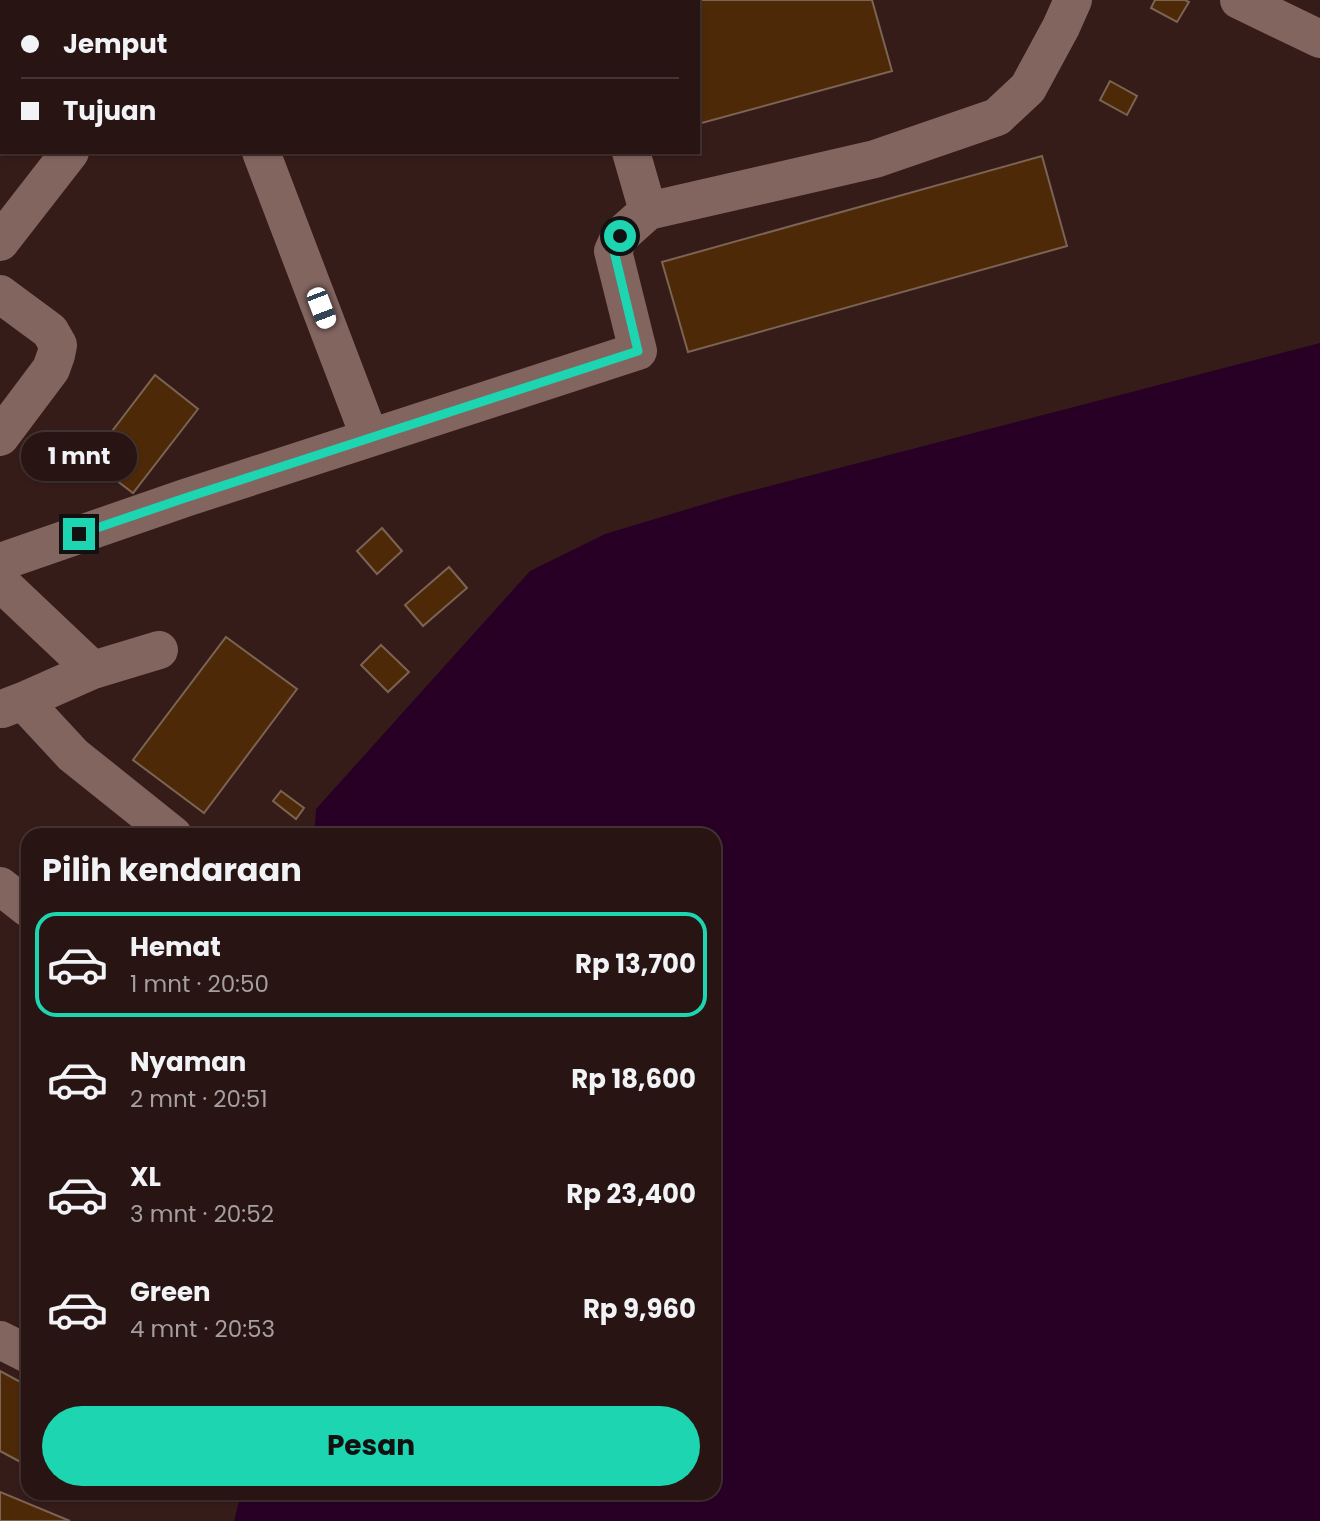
<!DOCTYPE html>
<html lang="id">
<meta charset="utf-8">
<style>
body{margin:0;font-family:Poppins,sans-serif;background:#301e1c;color:#f1f3f6;height:100vh;display:flex;flex-direction:column;font-size:26px;white-space:nowrap}
*{box-sizing:border-box;margin:0}
p{font-size:23px;color:#a59fa0}
.icon{flex:none;width:38px;height:38px;fill:none;stroke:currentColor;stroke-width:2;stroke-linecap:round;stroke-linejoin:round}
.map{position:relative;flex:1;overflow:hidden}
.drawer{position:absolute;left:21px;top:828px;width:700px;height:672px;display:flex;flex-direction:column;background:#281513;border-radius:21px;box-shadow:0 2px 5px #0004,0 0 0 2px #443433}
.drawer>*{flex:none}
.guide{position:absolute;left:0px;top:0px;width:700px;height:154px;box-shadow:0 2px 5px #0004,0 0 0 2px #443433;display:grid;align-content:center;height:154px;padding:0 21px;background:#281513}
.end{position:absolute;width:32px;height:32px;margin:-16px;border:9px solid #1dd5b1;background:#111;box-shadow:0 0 0 4px #111}
.from{border-radius:50%}
.bubble{position:absolute;height:49px;border-radius:24px;background:#281513;box-shadow:0 2px 5px #0004,0 0 0 2px #443433;font-size:23px;font-weight:700;line-height:49px;text-align:center}
.car{position:absolute;width:21px;height:42px;margin:-21px -10px;border-radius:9px;box-shadow:0 0 5px 2px #0007;background:linear-gradient(#fff 24%,#345 0 40%,#fff 0 76%,#345 0 86%,#fff 0)}
.guide b{display:flex;align-items:center;gap:24px;height:66px;font-size:26px}
.guide b+b{border-top:2px solid #443433}
.guide i{width:18px;height:18px;background:#f1f3f6}
ul{padding:0;list-style:none}
li{display:flex;align-items:center;gap:21px;height:105px;margin:0 14px 10px;padding:0 7px;border:4px solid transparent;border-radius:21px}
li div{flex:1}
li b{display:block;font-size:26px}
li em{font-style:normal;font-weight:700}
li.on{border-color:#1dd5b1}
li>.icon{width:63px;height:63px;stroke-width:1.5}
h2{padding:0 21px;font-size:32px;line-height:84px}
.primary-button{display:flex;gap:14px;margin-top:auto;padding:14px 21px}
.primary-button a{flex:1;height:80px;border-radius:42px;background:#1dd5b1;color:#111;font-size:28px;font-weight:700;line-height:80px;text-align:center}
.map>svg:first-child{display:block}
.water{fill:#280026}
.building{fill:#4d2908;stroke:#7b6453;stroke-width:2}
.lines{fill:none;stroke-linecap:round;stroke-linejoin:round}
.minor{stroke:#836560;stroke-width:38}
.route{stroke:#1dd5b1;stroke-width:9}
</style>
<div class="map">
<svg width="1320" height="1521" viewBox="0 0 1320 1521">
<rect width="100%" height="100%" fill="#351c19"/>
<!-- water -->
<path class="water" d="M1320 343V1521H234L241 1493H714V835H314L316 809 530 571 605 534 731 496Z"/>
<!-- building -->
<path class="building" d="M616 0H872L892 71 698 124V2H617Z
M1155 0H1185L1189 2 1177 22 1151 8Z
M1110 81 1137 96 1127 115 1100 100Z
M1042 156 1067 246 688 352 662 262Z
M155 375 198 409 133 493 90 460Z
M382 528 402 551 377 574 357 551Z
M449 567 467 588 423 626 405 605Z
M226 637 297 689 204 813 133 760Z
M381 645 409 672 388 692 361 665Z
M281 791 304 808 296 819 273 801Z
M0 1371 28 1386V1466L0 1451Z
M0 1492 70 1521H0Z"/>
<g class="lines">
<!-- minor -->
<path class="minor" d="M589 0 590 2
M1239 0 1320 39
M191 2 193 0
M261 152 370 438
M631 152 648 211
M0 242 70 152
M0 294 50 331 58 345 56 355 51 369 0 437
M0 562 185 498 638 351 613 251 620 236 648 211 875 159 997 117 1028 88 1061 27 1073 0
M0 582 93 670
M23 701 73 755 173 835
M2 709 23 701 93 670 159 650
M0 886 28 908
M0 1340 28 1354"/>
</g>
<g class="lines">
<!-- route -->
<path class="route" d="M79 534 185 498 638 351 614 251 620 236"/>
</g>
</svg>
<i class="end from" style="left:620px;top:236px"></i>
<i class="end" style="left:79px;top:534px"></i>
<div class="bubble" style="left:21px;top:432px;width:116px">1 mnt</div>
<i class="car" style="left:321px;top:308px;rotate:159deg"></i>
<div class="guide">
<b><i class="from"></i>Jemput</b>
<b><i></i>Tujuan</b>
</div>
<section class="drawer">
<h2>Pilih kendaraan</h2>
<ul>
<li class="on"><svg class="icon" aria-label="car" viewBox="0 0 24 24"><path d="M5 17H2v-5l4-1 3-4h7l3 4 3 1v5h-3M9 17h6M6 11h13"/><circle cx="7" cy="17" r="2"/><circle cx="17" cy="17" r="2"/></svg><div><b>Hemat</b><p>1 mnt · 20:50</p></div><em>Rp 13,700</em></li>
<li><svg class="icon" aria-label="car" viewBox="0 0 24 24"><path d="M5 17H2v-5l4-1 3-4h7l3 4 3 1v5h-3M9 17h6M6 11h13"/><circle cx="7" cy="17" r="2"/><circle cx="17" cy="17" r="2"/></svg><div><b>Nyaman</b><p>2 mnt · 20:51</p></div><em>Rp 18,600</em></li>
<li><svg class="icon" aria-label="car" viewBox="0 0 24 24"><path d="M5 17H2v-5l4-1 3-4h7l3 4 3 1v5h-3M9 17h6M6 11h13"/><circle cx="7" cy="17" r="2"/><circle cx="17" cy="17" r="2"/></svg><div><b>XL</b><p>3 mnt · 20:52</p></div><em>Rp 23,400</em></li>
<li><svg class="icon" aria-label="car" viewBox="0 0 24 24"><path d="M5 17H2v-5l4-1 3-4h7l3 4 3 1v5h-3M9 17h6M6 11h13"/><circle cx="7" cy="17" r="2"/><circle cx="17" cy="17" r="2"/></svg><div><b>Green</b><p>4 mnt · 20:53</p></div><em>Rp 9,960</em></li>
</ul>
<div class="primary-button"><a>Pesan</a></div>
</section>
</div>
